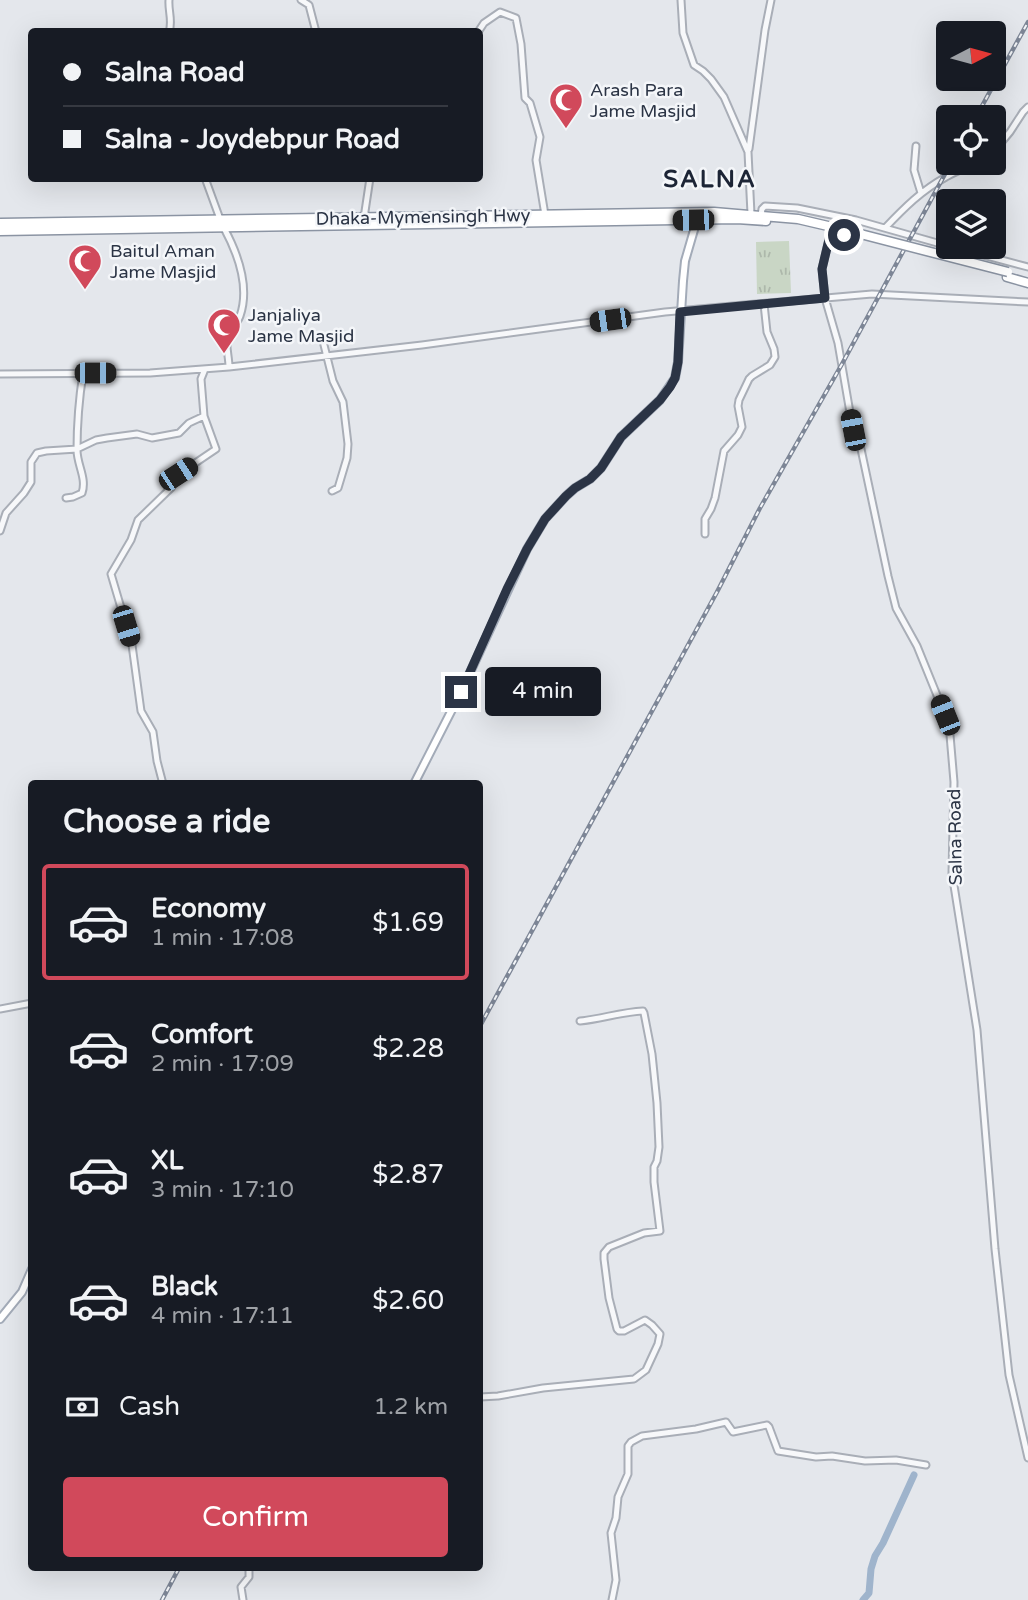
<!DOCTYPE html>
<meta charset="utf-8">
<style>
body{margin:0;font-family:"Varela Round",sans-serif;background:#242831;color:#f1f3f6;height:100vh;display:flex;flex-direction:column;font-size:26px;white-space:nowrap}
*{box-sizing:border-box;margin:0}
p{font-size:23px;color:#9ea1a6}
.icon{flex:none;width:38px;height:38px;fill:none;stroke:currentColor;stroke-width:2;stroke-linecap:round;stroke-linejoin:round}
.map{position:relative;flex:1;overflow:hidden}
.drawer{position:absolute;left:28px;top:780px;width:455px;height:791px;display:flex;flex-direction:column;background:#171b24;border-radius:7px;box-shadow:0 7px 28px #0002}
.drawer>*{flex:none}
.banner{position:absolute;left:28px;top:28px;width:455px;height:154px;border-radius:7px;box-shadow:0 7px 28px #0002;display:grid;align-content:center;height:154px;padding:0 35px;background:#171b24}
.needle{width:46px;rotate:84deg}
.controls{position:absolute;left:936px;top:21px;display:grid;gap:14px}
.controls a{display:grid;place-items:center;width:70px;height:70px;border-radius:7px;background:#171b24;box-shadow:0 7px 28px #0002;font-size:35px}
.end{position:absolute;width:32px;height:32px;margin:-16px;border:9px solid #2b3445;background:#fff;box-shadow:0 0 0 4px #fff}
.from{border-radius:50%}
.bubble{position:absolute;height:49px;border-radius:7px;background:#171b24;box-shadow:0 7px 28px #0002;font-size:23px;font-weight:600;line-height:49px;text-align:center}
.car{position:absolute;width:21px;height:42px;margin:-21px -10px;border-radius:9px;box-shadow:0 0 5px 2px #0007;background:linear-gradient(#222 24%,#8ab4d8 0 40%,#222 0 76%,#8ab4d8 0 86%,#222 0)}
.banner b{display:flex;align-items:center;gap:24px;height:66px;font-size:26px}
.banner b+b{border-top:2px solid #363941}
.banner i{width:18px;height:18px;background:#f1f3f6}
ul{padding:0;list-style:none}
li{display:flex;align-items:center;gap:21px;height:116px;margin:0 14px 10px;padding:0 21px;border:4px solid transparent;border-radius:7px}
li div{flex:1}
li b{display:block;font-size:26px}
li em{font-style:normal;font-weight:600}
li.selected{border-color:#d1495b}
li>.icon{width:63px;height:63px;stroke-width:1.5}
h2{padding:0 35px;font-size:32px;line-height:84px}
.pay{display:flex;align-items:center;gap:18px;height:77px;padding:0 35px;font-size:26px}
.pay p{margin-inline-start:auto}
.primary-button{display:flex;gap:14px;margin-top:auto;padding:14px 35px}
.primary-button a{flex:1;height:80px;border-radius:7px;background:#d1495b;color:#fff;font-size:28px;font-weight:600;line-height:80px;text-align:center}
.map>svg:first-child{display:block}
.grass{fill:url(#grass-tufts)}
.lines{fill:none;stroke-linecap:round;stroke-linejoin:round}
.river{stroke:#9fb4cc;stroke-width:7}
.minor-casing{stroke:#a9aeb7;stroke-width:9}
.major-casing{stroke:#a3abb8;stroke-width:10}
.highway-casing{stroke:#8b94a3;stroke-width:11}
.minor{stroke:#f7f8fa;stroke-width:5}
.major{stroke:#fff;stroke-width:6}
.highway{stroke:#fff;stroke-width:8}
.rail-casing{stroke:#7d8696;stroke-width:4.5}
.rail{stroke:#f4f6f9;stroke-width:2;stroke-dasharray:5;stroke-linecap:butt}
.highway-bridge-casing{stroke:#8b94a3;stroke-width:11;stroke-linecap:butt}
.highway-bridge{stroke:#fff;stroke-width:8}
.route{stroke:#2b3445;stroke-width:9}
.labels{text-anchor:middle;stroke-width:5;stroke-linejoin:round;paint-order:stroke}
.poi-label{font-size:18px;fill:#2b3445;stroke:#f4f6f9;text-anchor:start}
.street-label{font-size:18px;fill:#2b3445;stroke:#f4f6f9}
.district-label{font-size:24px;font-weight:bold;letter-spacing:2px;fill:#1d2536;stroke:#f4f6f9}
</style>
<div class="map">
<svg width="1028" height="1600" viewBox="0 0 1028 1600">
<defs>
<pattern id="grass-tufts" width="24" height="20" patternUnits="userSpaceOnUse" patternTransform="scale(1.75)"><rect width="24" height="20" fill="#c9d6c5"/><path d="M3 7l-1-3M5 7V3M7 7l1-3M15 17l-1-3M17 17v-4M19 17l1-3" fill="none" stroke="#adb8ab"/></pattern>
</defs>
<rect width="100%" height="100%" fill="#e4e7ec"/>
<!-- grass -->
<path class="grass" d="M789 241 791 293 757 294 756 242Z"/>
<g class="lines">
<!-- river -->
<path class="river" d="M863 1600 869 1593 871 1569 875 1556 883 1543 914 1475"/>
<!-- minor casing -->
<g class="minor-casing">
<path id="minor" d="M169 0C168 11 173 21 169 32
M301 0 309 5 316 32
M681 0 683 33 694 65 703 71 711 79 724 97 748 152 751 214
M478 32 484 23 500 12 516 18 521 44 525 98 530 103 540 137 536 160 545 215
M916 146 914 170 921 193
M749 149 765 30 771 0
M994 151 1010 132 1023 112 1028 107
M205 178 220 219
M761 215 762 209 765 206 797 208 856 220 948 246
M364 218 370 178
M224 228C238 254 250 287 240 316 237 325 227 331 227 340 226 348 229 358 229 367
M885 228C904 208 922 190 946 177 956 171 967 167 977 163
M831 231 822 269 825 298 838 343 853 430 861 449 888 576 896 608 917 646 945 715 950 735 954 782 952 873 977 1030 995 1249 1009 1375 1028 1458
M953 247 1028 267
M322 337 333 381 343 402 348 444 347 458 338 488 332 491
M0 374 150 373 229 367 422 345 665 312 872 294 1028 302
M66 498 73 497 82 493C87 478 77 465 77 450 77 424 79 399 83 373
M0 531 6 513 24 493 31 482V462L37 453 46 451 77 449 96 440 107 438 137 434 152 438 179 433 189 423 204 416 201 379 205 369
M705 534V519L711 509 715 498 724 451 738 435 742 427 738 406 739 400 749 379 752 376 770 365 775 357 774 349 767 332 764 304
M163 784 157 761 153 732 141 711 132 645 111 574 131 540 138 520 171 488 179 474 216 449 204 416
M0 1009 32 1003
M480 1397 498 1396 543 1388 634 1379 646 1370 658 1344 660 1334 652 1325 645 1320 624 1331H619L617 1329 609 1298 604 1259V1253L609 1247 644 1233 660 1231 654 1182V1167L657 1161 659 1147 657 1103 652 1054 644 1013 643 1011C621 1012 601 1019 580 1021
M243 1600 241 1587 249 1577V1568
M612 1600 616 1580 611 1533 616 1518 618 1497 628 1474V1446L631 1442 642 1436 696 1429 726 1422 733 1432 767 1425 769 1427 778 1451 816 1457 832 1456 865 1461 896 1460 926 1465"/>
</g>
<!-- major casing -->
<g class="major-casing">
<path id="major" d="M414 784 461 692 527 549 545 519 566 496 575 488 590 479 601 468 621 437 660 400 675 378 678 362 683 281 685 261 694 230 693 220
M0 1319 22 1292 32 1269"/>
</g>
<!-- highway casing -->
<g class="highway-casing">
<path id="highway" d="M0 223 714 212 798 219 845 230
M0 231 737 219 766 221
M1007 277 1028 283"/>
</g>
<!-- minor -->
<use href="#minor" class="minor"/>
<!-- major -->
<use href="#major" class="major"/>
<!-- highway -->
<use href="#highway" class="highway"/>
<!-- rail casing -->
<g class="rail-casing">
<path id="rail" d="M976 117 1028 22
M480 1026 717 592 760 508 842 364 951 163
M162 1600 179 1568"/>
</g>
<!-- rail -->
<use href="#rail" class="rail"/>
<!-- highway-bridge casing -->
<g class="highway-bridge-casing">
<path id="highway-bridge" d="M845 230 1008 272"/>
</g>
<!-- highway-bridge -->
<use href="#highway-bridge" class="highway-bridge"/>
</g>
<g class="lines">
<!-- route -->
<path class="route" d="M461 692 507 589 527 549 545 519 566 496 575 488 590 479 601 468 621 437 660 400 670 387 675 378 678 362 680 312 825 298 822 269 831 231 844 235"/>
</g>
<!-- icons -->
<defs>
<g id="mosque-pin" transform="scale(1.75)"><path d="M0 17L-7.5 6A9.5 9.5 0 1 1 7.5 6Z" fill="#d1495b" stroke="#f4f6f9"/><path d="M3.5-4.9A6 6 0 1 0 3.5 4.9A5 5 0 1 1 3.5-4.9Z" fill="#fff"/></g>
</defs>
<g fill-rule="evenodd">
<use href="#mosque-pin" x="566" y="100"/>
<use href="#mosque-pin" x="85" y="261"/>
<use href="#mosque-pin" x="224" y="325"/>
</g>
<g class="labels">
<!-- poi labels -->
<g class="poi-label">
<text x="590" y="96">Arash Para<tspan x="590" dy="21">Jame Masjid</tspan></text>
<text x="110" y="257">Baitul Aman<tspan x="110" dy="21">Jame Masjid</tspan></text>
<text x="248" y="321">Janjaliya<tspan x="248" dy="21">Jame Masjid</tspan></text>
</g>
<!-- street labels -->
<g class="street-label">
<text transform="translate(423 217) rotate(-1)" y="6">Dhaka-Mymensingh Hwy</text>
<text transform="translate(955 837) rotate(-91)" y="6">Salna Road</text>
</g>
<!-- district labels -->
<g class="district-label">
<text x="710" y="187">SALNA</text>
</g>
</g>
</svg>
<div class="controls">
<a><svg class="needle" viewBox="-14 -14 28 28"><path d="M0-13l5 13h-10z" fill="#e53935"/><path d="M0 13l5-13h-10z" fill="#9ea1a6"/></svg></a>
<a><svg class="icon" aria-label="locate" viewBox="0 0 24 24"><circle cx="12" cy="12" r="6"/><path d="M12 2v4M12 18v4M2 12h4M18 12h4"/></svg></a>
<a><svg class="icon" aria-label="layers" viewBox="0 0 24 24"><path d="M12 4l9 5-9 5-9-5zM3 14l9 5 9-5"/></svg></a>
</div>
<i class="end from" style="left:844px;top:235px"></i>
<i class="end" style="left:461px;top:692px"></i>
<div class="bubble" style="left:485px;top:667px;width:116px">4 min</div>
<i class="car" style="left:693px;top:220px;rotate:269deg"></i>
<i class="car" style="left:610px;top:320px;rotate:262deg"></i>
<i class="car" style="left:95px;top:373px;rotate:90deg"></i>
<i class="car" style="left:853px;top:430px;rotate:349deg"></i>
<i class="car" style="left:178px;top:474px;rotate:57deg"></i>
<i class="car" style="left:126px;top:626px;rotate:163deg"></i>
<i class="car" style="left:945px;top:715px;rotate:338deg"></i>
<div class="banner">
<b><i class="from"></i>Salna Road</b>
<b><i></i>Salna - Joydebpur Road</b>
</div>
<section class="drawer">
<h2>Choose a ride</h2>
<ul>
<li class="selected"><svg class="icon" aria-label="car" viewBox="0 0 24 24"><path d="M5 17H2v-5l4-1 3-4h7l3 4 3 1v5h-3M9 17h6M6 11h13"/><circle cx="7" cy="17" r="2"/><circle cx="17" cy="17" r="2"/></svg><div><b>Economy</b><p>1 min · 17:08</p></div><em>$1.69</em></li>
<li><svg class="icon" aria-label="car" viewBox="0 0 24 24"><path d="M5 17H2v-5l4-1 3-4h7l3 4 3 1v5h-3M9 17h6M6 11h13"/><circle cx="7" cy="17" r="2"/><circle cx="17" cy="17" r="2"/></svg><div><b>Comfort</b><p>2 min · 17:09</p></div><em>$2.28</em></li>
<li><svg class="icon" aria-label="car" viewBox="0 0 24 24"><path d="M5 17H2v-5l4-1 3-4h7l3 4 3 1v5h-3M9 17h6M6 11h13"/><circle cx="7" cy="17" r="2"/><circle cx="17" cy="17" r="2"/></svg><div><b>XL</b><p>3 min · 17:10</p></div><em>$2.87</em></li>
<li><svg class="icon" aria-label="car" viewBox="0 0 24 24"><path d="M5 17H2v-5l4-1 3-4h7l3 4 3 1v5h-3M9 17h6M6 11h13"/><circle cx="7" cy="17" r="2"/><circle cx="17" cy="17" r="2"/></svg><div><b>Black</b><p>4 min · 17:11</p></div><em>$2.60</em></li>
</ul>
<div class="pay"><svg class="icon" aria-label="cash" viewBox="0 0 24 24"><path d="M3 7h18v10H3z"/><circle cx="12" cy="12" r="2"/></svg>Cash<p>1.2 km</p></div>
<div class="primary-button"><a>Confirm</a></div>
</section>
</div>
